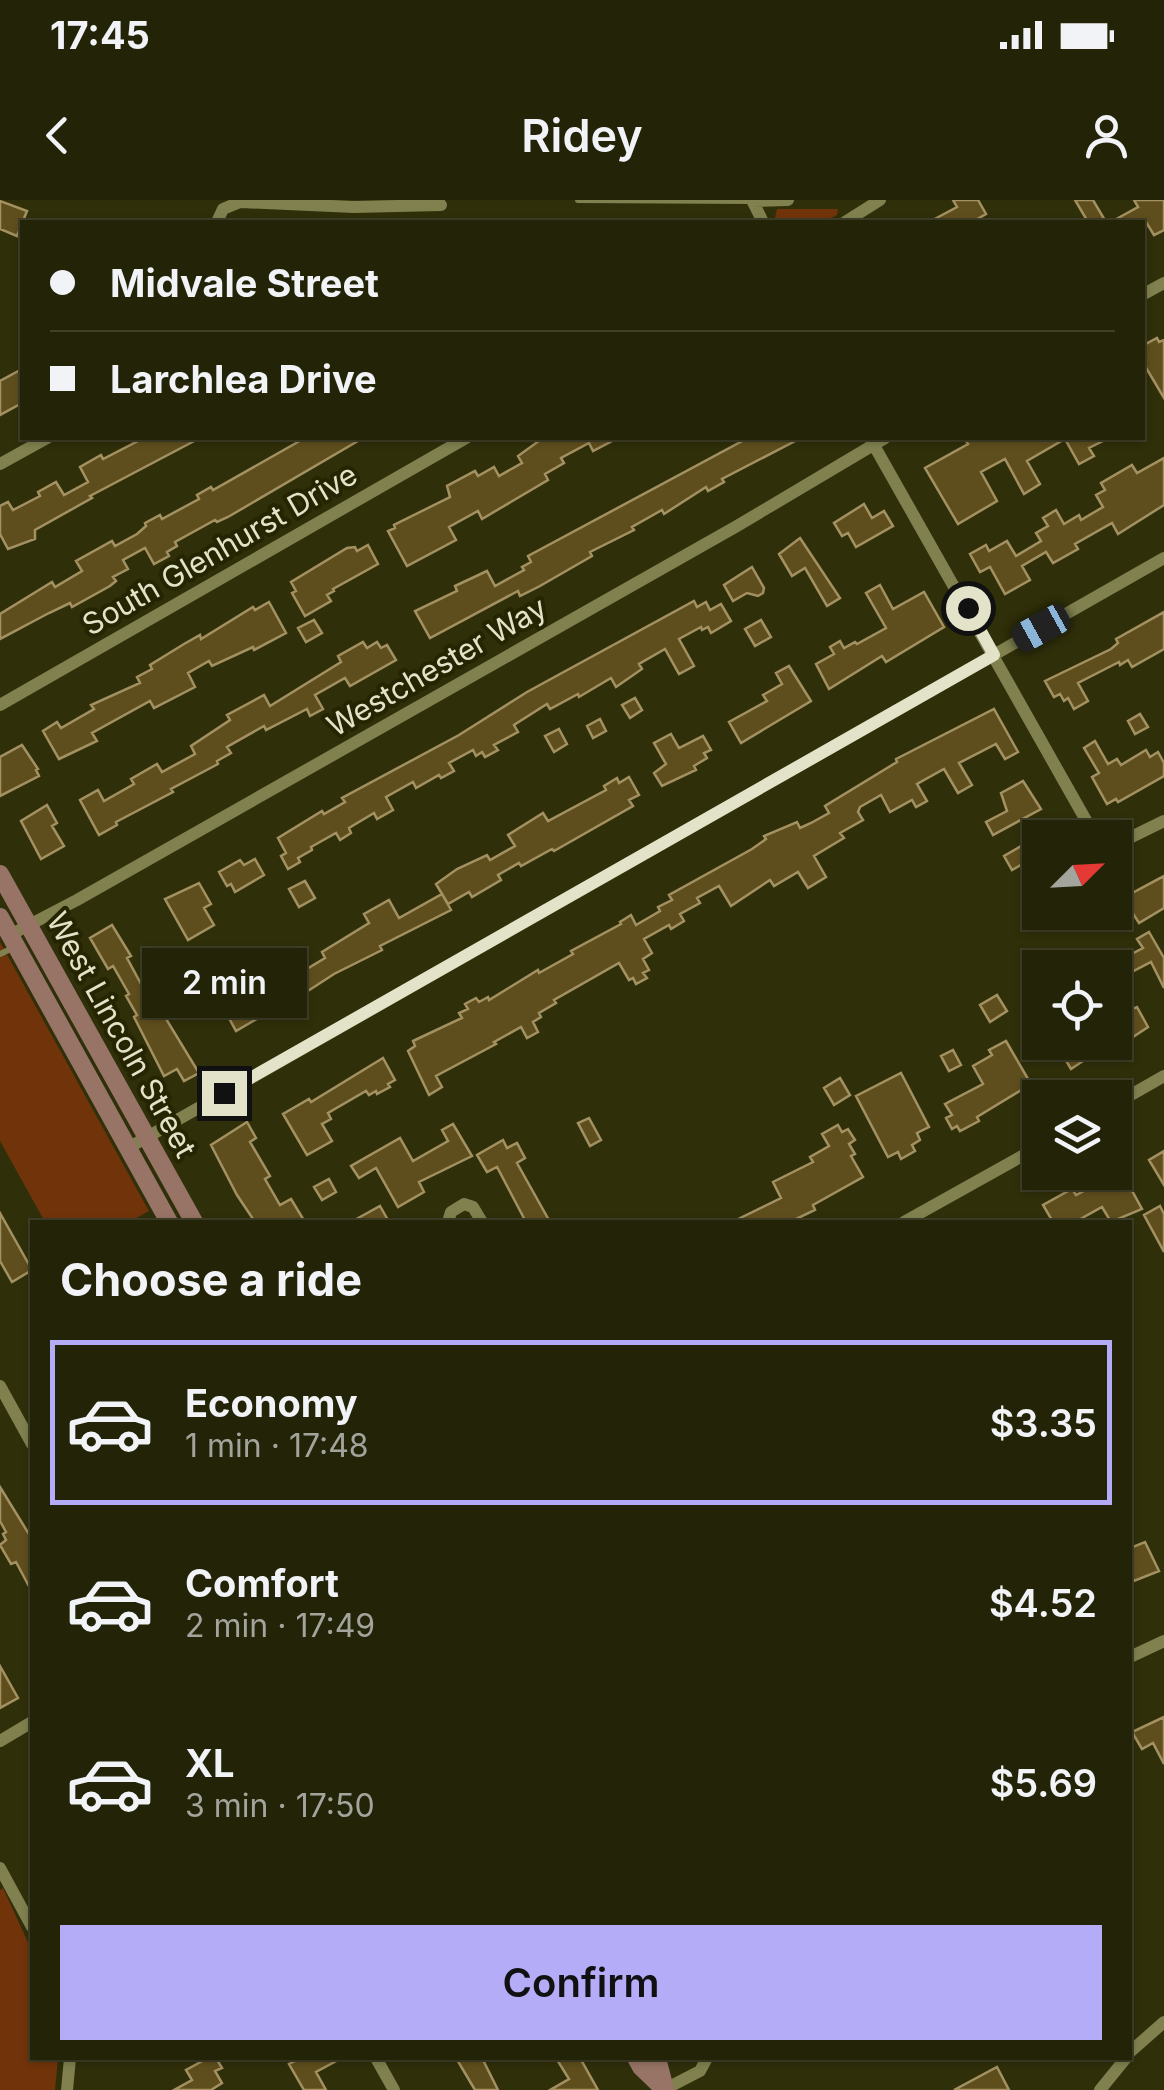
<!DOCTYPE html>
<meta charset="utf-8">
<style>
body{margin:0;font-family:Inter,sans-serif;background:#2f2f16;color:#f1f3f6;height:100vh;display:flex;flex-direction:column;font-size:38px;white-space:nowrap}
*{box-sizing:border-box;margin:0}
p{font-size:32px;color:#a3a49c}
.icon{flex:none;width:55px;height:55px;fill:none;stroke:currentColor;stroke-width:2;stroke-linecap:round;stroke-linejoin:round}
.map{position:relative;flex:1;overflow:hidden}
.drawer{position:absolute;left:30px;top:1020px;width:1102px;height:840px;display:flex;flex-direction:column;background:#232308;border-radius:0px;box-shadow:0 2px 8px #0004,0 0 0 2px #404029}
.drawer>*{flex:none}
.banner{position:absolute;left:20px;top:20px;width:1125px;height:220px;border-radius:0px;box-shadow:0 2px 8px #0004,0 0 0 2px #404029;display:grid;align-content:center;height:220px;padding:0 30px;background:#232308}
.needle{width:65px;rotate:66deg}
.fabs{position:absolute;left:1022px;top:620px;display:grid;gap:20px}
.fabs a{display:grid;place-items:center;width:110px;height:110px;border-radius:0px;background:#232308;box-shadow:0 2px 8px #0004,0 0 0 2px #404029;font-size:50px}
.end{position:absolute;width:45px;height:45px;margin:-22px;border:12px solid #e2e3c9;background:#111;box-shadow:0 0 0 5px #111}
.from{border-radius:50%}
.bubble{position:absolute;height:70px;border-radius:0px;background:#232308;box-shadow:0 2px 8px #0004,0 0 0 2px #404029;font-size:32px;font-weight:600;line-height:70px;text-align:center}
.car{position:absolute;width:30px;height:60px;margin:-30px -15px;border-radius:12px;box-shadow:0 0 8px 2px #0007;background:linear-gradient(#222 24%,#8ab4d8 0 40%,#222 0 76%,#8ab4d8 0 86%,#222 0)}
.banner b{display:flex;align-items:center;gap:35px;height:95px;font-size:38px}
.banner b+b{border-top:2px solid #404029}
.banner i{width:25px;height:25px;background:#f1f3f6}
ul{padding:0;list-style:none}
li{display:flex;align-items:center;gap:30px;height:165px;margin:0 20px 15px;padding:0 10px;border:5px solid transparent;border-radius:0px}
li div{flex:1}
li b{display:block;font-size:38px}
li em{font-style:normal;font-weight:600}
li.selected{border-color:#b5acf8}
li>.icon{width:90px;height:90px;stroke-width:1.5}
h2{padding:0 30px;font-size:45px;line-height:120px}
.cta{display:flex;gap:20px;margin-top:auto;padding:20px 30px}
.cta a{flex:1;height:115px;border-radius:0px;background:#b5acf8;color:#111;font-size:40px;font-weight:600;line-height:115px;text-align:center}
.status{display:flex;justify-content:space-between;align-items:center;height:70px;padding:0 50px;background:#232308;direction:ltr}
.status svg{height:28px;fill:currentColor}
header{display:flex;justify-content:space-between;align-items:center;height:130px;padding:0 30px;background:#232308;font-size:45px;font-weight:600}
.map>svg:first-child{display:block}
.green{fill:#71340a}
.building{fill:#5f4e1d;stroke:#a49161;stroke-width:2.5}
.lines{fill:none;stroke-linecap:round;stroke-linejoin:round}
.lane{stroke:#80814f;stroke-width:6}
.street{stroke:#80814f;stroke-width:12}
.secondary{stroke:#977465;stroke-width:18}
.route{stroke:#e2e3c9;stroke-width:12}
.labels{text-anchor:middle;stroke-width:8;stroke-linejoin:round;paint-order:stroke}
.street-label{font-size:30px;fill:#e2e3c9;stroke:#262501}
</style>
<div class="status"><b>17:45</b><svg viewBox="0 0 49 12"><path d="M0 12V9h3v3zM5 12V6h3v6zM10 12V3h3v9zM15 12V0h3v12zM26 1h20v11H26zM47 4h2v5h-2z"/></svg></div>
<header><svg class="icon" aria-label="back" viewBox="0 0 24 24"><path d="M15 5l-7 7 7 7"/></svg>Ridey<svg class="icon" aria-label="person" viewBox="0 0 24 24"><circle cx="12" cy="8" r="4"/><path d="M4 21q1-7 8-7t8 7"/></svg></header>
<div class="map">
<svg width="1164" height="1890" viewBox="0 0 1164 1890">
<rect width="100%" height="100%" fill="#2f2f0a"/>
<!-- green -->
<path class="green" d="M777 9H838L837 15 823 22H774Z
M0 742 149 1011 129 1022H45L0 941Z
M3 1688 32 1751V1858H58L55 1890H0V1690Z"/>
<!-- building -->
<path class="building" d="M953 0H978L986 14 972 22H929L957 7Z
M1075 0H1093L1106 22H1088Z
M1134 0H1164V30L1154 35 1146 22H1111L1138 7Z
M0 1 27 11 17 36 0 29Z
M1157 138 1159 142 1164 140V198L1142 161V146Z
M22 169V203L0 215V181Z
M144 238H200L90 296 92 298 35 330V339L8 349 0 334V306L8 302 13 310 40 296 38 292 56 282 64 295 88 282 80 267 101 255 103 259Z
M305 238H363L228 317 217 322 215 320 175 342 177 346 167 352 169 356 154 364 145 348 123 360 128 369 113 377 116 381 110 386 72 407 70 403 49 413 0 439V414L52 382 55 387 82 371 76 361 112 341 115 346 137 334 146 326 145 323 160 315 162 319 199 299 197 295 211 287 213 290Z
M543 238H618L593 251 589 243 561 258 564 263 545 274 548 280 482 319 478 311 449 327 456 340 407 366 388 331 395 328 394 325 450 297 447 286 475 271 478 276 494 267 499 276 522 263 518 256Z
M748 238H801L722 279 724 282 708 291 706 287 664 314 662 310 632 327 634 330 590 352 592 356 540 386 520 396 518 391 430 438 415 411 457 391 455 386 487 371 495 386 524 370 522 367 531 362 528 356Z
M972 238H1109L1089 248 1094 256 1079 264 1065 239 1027 261 1040 284 1024 294 1005 259 981 272 997 301 958 324 925 268 968 244 966 241Z
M1164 258V305L1118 334 1112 323 1075 344 1078 349 1053 363 1046 352 1022 366 1030 380 1005 394 990 367 980 372 970 354 986 345 989 351 1007 341 1016 356 1041 341 1036 333 1048 326 1043 318 1056 310 1064 324 1079 315 1081 320 1103 307 1096 295 1105 290 1101 283 1132 265 1137 273Z
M864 304 872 318 884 311 893 326 856 347 848 333 842 336 834 323Z
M800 338 840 398 827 406 805 368 792 376 779 354Z
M368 345 378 364 333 389 334 391 327 395 331 401 305 416 292 393 296 391 291 382 347 348 355 347 357 351Z
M752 367 764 388 763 393 758 396 747 393 733 401 724 385Z
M880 385 893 409 924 392 944 427 886 462 882 456 829 489 816 464 834 454 830 447 840 441 844 448 855 442 857 444 886 428 866 393Z
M694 401 697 407 706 402 710 410 721 404 731 421 711 433 708 427 702 430 701 427 679 439 694 466 679 474 665 449 639 464 642 469 616 487 611 478 579 497 578 494 550 509 547 504 514 525 518 532 494 545 498 550 485 557 482 552 476 556 473 550 449 563 454 571 441 578 439 575 416 588 413 582 386 597 393 610 377 619 374 613 349 628 351 633 340 640 336 633 311 647 312 650 298 658 300 662 288 669 281 656 286 653 278 638 322 611 324 614 345 602 342 598 459 535 527 492Z
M269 402 286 433 254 450 253 447 212 466 209 461 188 473 195 487 154 508 150 501 92 533 97 541 59 559 43 531 57 522 61 528 94 509 91 505 140 483 137 477 152 469 150 465 184 444 200 435 201 439 253 407 255 410Z
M1164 412V449L1132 467 1128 460 1120 465 1119 462 1078 483 1088 501 1074 509 1068 498 1064 501 1060 494 1054 497 1045 481 1111 449 1118 443 1116 439Z
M314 420 322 433 306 442 298 428Z
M761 420 771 437 755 446 745 429Z
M363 442 367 448 377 442 381 448 387 445 396 460 350 486 345 478 315 495 323 509 310 516 307 509 266 530 264 526 227 547 231 553 217 561 218 564 171 589 173 592 116 622 117 625 99 635 80 600 98 590 104 601 134 584 131 579 157 564 162 572 195 554 191 546 230 520 227 515 264 495 270 506 341 462 338 456Z
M789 466 811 501 741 543 729 522 767 501 763 495 782 484 776 473Z
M635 498 642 510 630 518 622 505Z
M994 509 1018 552 1005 559 996 544 959 563 972 585 958 593 944 569 917 584 927 601 916 607 912 600 890 612 881 595 860 607 858 612 863 620 840 633 844 638 814 656 826 677 808 688 798 672 774 686 770 680 731 706 719 686 697 698 700 703 680 714 684 721 671 729 669 725 644 739 652 753 643 759 649 770 643 773 647 778 636 784 633 778 629 780 619 763 554 800 556 803 539 813 541 817 533 822 538 832 527 838 521 827 494 842 496 844 436 876 442 887 429 895 408 851 415 846 413 841 462 818 459 813 468 809 465 804 476 798 479 802 488 797 489 800 538 770 539 773 573 754 571 751 621 724 620 722 631 715 636 725 660 711 658 707 672 700 669 695 752 649 766 639 764 636 797 622 800 628 811 623 829 613 825 606 897 562 896 559Z
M1140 514 1148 527 1135 534 1128 521Z
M600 519 606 531 593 538 587 526Z
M559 529 567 544 554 552 545 536Z
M671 534 679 548 703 536 711 550 704 553 707 558 694 566 696 570 662 586 654 573 666 564 654 543Z
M1095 541 1108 564 1117 559 1121 565 1146 550 1150 557 1158 552 1164 563V576L1118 602 1116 599 1107 604 1092 577 1099 573 1084 548Z
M22 545 38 569 36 570 39 576 0 596V557Z
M629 577 639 595 629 600 633 606 554 651 552 649 521 666 519 663 498 675 501 680 472 697 469 692 448 704 436 684 457 669 487 655 490 660 515 646 508 635 543 613 548 621 606 590 604 586 617 578 619 583Z
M1023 581 1041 609 993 635 986 622 1007 611 1001 593Z
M47 605 57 623 52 626 64 646 41 659 21 621Z
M1040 635V681L1026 662 1012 670 1004 656Z
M255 659 264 675 235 692 231 684 227 686 219 672 240 660 244 665Z
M1164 676V708L1139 723 1123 698Z
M305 681 315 698 299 707 289 689Z
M199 683 211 704 204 708 214 725 188 740 165 699Z
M442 694 451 710 380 746 382 750 334 774 294 800 290 793 269 804 272 810 236 831 223 807 293 772 290 768 300 762 305 770 325 758 322 752 369 723 364 714 389 700 399 718Z
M112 725 131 756 127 758 153 806 157 804 199 873 184 881 177 869 164 876 134 817 137 815 126 796 129 794 113 766 108 769 90 738Z
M1149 732 1164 758V788L1151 762 1122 777 1114 763 1143 748 1137 739Z
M997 795 1007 811 990 822 980 805Z
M1137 807 1148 827 1115 849V816Z
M1006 841 1031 884 977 917 979 921 960 931 957 926 952 929 946 918 952 915 945 904 983 884 973 866 992 855 989 850Z
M1080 843 1089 857 1071 869 1062 854Z
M953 850 961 865 949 871 941 856Z
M383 858 395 880 388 884 390 887 377 894 376 891 369 895 366 891 328 913 331 919 322 924 332 941 307 955 283 914 309 899 311 902Z
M901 873 929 927 917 933 920 940 912 945 915 951 901 959 898 952 888 957 856 896Z
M840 878 850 895 834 905 824 888Z
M589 918 601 940 590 946 578 923Z
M247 922 256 938 250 942 270 976 265 979 280 1005 291 999 305 1022H255L237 995 211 945Z
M453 924 472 956 419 982 424 992 398 1007 376 968 359 978 351 966 400 938 413 961 448 941 442 930Z
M838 925 842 932 848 929 855 940 849 944 855 954 851 956 863 977 813 1005 815 1010 790 1022H732L781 998 773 982 813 962 810 957 829 946 822 934Z
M503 940 507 948 517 943 525 958 517 963 550 1022H526L497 967 487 972 477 955Z
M1164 951V985L1149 960Z
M1114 975 1118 982 1125 978 1142 1009 1111 1022 1102 1007 1075 1022H1053L1043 1005 1072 989 1076 995Z
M329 979 336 992 322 1000 314 987Z
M380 1006 389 1022H351Z
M1160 1006 1164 1014V1052L1144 1015Z
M0 1013 32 1070 12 1082 0 1061Z
M0 1287 32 1339V1392L16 1362 11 1364 0 1345 6 1340 3 1334 6 1332 0 1321Z
M1145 1342 1159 1371 1134 1381 1130 1372V1348Z
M0 1466 18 1498 0 1508Z
M1164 1517V1564L1153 1543 1142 1549 1132 1532Z
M208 1858H216L222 1868 215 1871 222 1883 211 1890H174L192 1880 186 1870Z
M301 1858H342L316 1872 326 1890H304L289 1864Z
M456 1858H482L498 1890H475Z
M556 1858H580L598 1890H550L569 1879Z
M997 1867 1009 1890H954Z"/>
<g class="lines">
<!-- lane -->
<path class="lane" d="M578 0 750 1
M0 754 15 747"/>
<!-- street -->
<path class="street" d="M752 0 763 22
M753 1 788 0
M217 22 223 9 240 2 354 7 441 5
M845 22 880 0
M1142 95 1164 83
M871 240 1096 638
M0 264 47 238
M0 505 466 238
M1115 645 1164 621
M10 735 77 700 737 326 885 238
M1115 904 1164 876
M128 948 1164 358
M448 1022 451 1012 464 1004 473 1007 482 1022
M904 1022 1040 946
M0 1186 32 1244
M1130 1457 1164 1441
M0 1541 32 1522
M0 1668 32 1727
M1130 1852 1164 1822
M376 1858 394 1890
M665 1889 700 1871 707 1858
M67 1890 70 1858
M1100 1890 1126 1858"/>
<!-- secondary -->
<path class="secondary" d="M0 674 194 1022
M0 717 169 1022
M636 1858 641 1867 665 1890
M657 1858 665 1889"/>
</g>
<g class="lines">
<!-- route -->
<path class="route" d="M224 893 994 455 968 408"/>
</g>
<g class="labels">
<!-- street labels -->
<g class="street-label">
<text transform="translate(220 350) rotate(-30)" y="10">South Glenhurst Drive</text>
<text transform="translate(437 467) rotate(-30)" y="10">Westchester Way</text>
<text transform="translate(121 835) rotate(61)" y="10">West Lincoln Street</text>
</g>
</g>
</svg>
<div class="fabs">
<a><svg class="needle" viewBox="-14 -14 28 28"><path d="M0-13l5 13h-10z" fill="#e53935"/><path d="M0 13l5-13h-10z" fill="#a3a49c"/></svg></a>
<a><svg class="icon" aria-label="locate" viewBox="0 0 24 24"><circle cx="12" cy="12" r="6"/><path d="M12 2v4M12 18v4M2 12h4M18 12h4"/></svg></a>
<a><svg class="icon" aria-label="layers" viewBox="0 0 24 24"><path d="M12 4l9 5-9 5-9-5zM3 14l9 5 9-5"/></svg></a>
</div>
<i class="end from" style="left:968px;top:408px"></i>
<i class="end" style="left:224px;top:893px"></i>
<div class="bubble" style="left:142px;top:748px;width:165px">2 min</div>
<i class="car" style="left:1041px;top:428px;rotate:241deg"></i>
<div class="banner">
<b><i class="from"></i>Midvale Street</b>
<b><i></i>Larchlea Drive</b>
</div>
<section class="drawer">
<h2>Choose a ride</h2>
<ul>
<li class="selected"><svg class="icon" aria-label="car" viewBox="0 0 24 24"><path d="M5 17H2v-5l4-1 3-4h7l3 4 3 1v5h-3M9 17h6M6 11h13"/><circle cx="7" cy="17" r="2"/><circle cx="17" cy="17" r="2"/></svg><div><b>Economy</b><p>1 min · 17:48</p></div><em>$3.35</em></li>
<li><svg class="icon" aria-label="car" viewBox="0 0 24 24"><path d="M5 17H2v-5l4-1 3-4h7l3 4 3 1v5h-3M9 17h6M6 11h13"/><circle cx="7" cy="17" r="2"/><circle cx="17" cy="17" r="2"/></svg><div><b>Comfort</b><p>2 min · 17:49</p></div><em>$4.52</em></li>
<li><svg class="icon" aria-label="car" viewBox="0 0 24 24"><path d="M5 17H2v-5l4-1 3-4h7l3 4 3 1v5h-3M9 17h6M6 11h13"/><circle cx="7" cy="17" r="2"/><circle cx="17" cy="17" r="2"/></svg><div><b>XL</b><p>3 min · 17:50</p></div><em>$5.69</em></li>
</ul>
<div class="cta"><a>Confirm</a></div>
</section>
</div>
